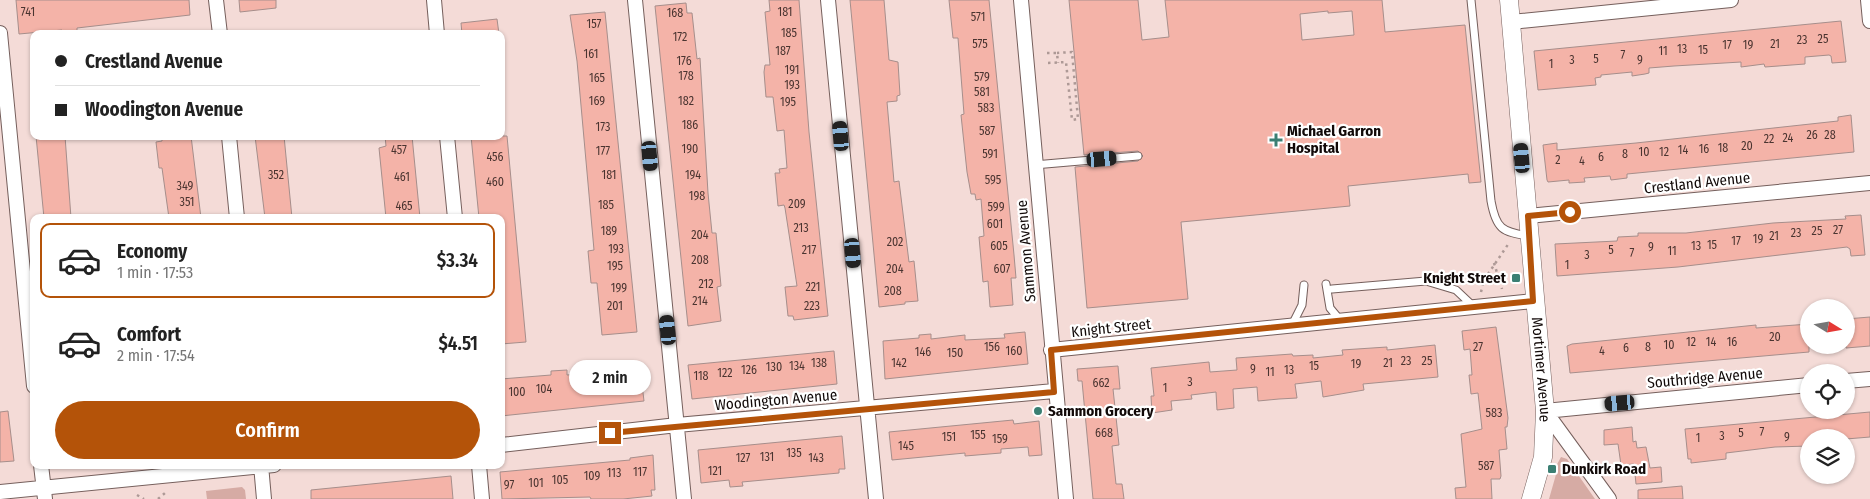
<!DOCTYPE html>
<meta charset="utf-8">
<style>
body{margin:0;font-family:"Fira Sans Condensed",sans-serif;background:#f2f2f2;color:#222;height:100vh;display:flex;flex-direction:column;font-size:19px;white-space:nowrap}
*{box-sizing:border-box;margin:0}
p{font-size:16px;color:#767676}
.icon{flex:none;width:28px;height:28px;fill:none;stroke:currentColor;stroke-width:2;stroke-linecap:round;stroke-linejoin:round}
.map{position:relative;flex:1;overflow:hidden}
.details{position:absolute;left:30px;top:214px;width:475px;height:255px;display:flex;flex-direction:column;background:#fff;border-radius:10px;box-shadow:0 1px 4px #0004}
.details>*{flex:none}
.guide{position:absolute;left:30px;top:30px;width:475px;height:110px;border-radius:10px;box-shadow:0 1px 4px #0004;display:grid;align-content:center;height:110px;padding:0 25px;background:#fff}
.needle{width:32px;rotate:101deg}
.fabs{position:absolute;left:1800px;top:299px;display:grid;gap:10px}
.fabs a{display:grid;place-items:center;width:55px;height:55px;border-radius:50%;background:#fff;box-shadow:0 1px 4px #0004;font-size:25px}
.end{position:absolute;width:22px;height:22px;margin:-11px;border:6px solid #b45309;background:#fff;box-shadow:0 0 0 2px #fff}
.from{border-radius:50%}
.bubble{position:absolute;height:35px;border-radius:18px;background:#fff;box-shadow:0 1px 4px #0004;font-size:16px;font-weight:600;line-height:35px;text-align:center}
.car{position:absolute;width:15px;height:30px;margin:-15px -8px;border-radius:6px;box-shadow:0 0 4px 1px #0007;background:linear-gradient(#222 24%,#8ab4d8 0 40%,#222 0 76%,#8ab4d8 0 86%,#222 0)}
.guide b{display:flex;align-items:center;gap:18px;height:48px;font-size:19px}
.guide b+b{border-top:1px solid #e0e0e0}
.guide i{width:12px;height:12px;background:#222}
ul{padding:9px 0 0;list-style:none}
li{display:flex;align-items:center;gap:15px;height:75px;margin:0 10px 8px;padding:0 15px;border:2px solid transparent;border-radius:10px}
li div{flex:1}
li b{display:block;font-size:19px}
li em{font-style:normal;font-weight:600}
li.current{border-color:#b45309}
li>.icon{width:45px;height:45px;stroke-width:1.5}
.primary-button{display:flex;gap:10px;margin-top:auto;padding:10px 25px}
.primary-button a{flex:1;height:58px;border-radius:30px;background:#b45309;color:#fff;font-size:20px;font-weight:600;line-height:58px;text-align:center}
.map>svg:first-child{display:block}
.green{fill:#d6aba4}
.building{fill:#f4b3a8;stroke:#a68e8b;fill-rule:evenodd}
.lines{fill:none;stroke-linecap:round;stroke-linejoin:round}
.service-casing{stroke:#755f5c;stroke-width:9}
.minor-casing{stroke:#755f5c;stroke-width:16}
.tertiary-casing{stroke:#755f5c;stroke-width:19}
.path{stroke:#ad9996;stroke-width:2.5;stroke-dasharray:2.5 4;stroke-linecap:butt}
.service{stroke:#fff;stroke-width:7}
.minor{stroke:#fff;stroke-width:14}
.tertiary{stroke:#fff;stroke-width:18}
.route{stroke:#b45309;stroke-width:6}
.poi-dot{fill:#3b7f73;stroke:#fff;stroke-width:2}
.labels{text-anchor:middle;stroke-width:4.5;stroke-linejoin:round;paint-order:stroke}
.number-label{font-size:12px;fill:#4a3430}
.poi-label{font-size:15px;font-weight:bold;fill:#110908;stroke:#fff;text-anchor:start}
.street-label{font-size:15px;fill:#110908;stroke:#fff}
</style>
<div class="map">
<svg width="1870" height="499" viewBox="0 0 1870 499">
<rect width="100%" height="100%" fill="#f4dbd7"/>
<!-- green -->
<path class="green" d="M1561 457 1567 459 1595 499H1549L1557 471 1554 470Z
M242 487 245 490 246 499H207L206 491Z"/>
<!-- building -->
<path class="building" d="M16 0H189L190 15 77 28V32L62 33V30L19 34Z
M239 0H276V8L240 12Z
M769 0H799L809 132 828 316 794 320 793 316H788L785 287 797 286 785 208 784 205 778 206 775 173H780L779 169 787 168 784 130 777 131 773 97H766L764 72 765 65H770L765 12 770 11Z
M850 0H884L889 60 898 62 900 95 897 96V101L887 102 890 136 894 182 899 181 909 262 914 261 918 301 905 302V304L879 307Z
M949 0H989L1014 255 1016 278H1011L1013 305 990 307 988 281 983 282 979 237 984 236 981 199 976 200 975 194H971L967 172 961 115 964 114 958 38H953Z
M1069 0H1138L1142 40 1169 37 1165 0H1382L1385 32 1465 25 1481 182 1469 183 1468 174 1348 186 1350 206 1181 222 1188 299 1087 308 1075 167 1138 161 1143 156 1138 151 1084 155ZM1328 11V13L1352 11 1354 35 1302 40 1300 14Z
M686 3 687 13H692L697 59 700 58 708 193 712 233H716L721 286 717 287 721 321 688 326 655 6Z
M605 12 637 332 602 335 597 283H591L588 251 594 250 577 61 570 15Z
M497 19 499 34H462L461 23Z
M1841 21 1846 62 1832 63 1831 56 1829 55 1805 57V64L1765 67 1764 64 1741 67V62L1674 66 1649 68V73L1645 74 1632 76V72L1601 75V77L1595 78 1596 85 1538 90 1534 51Z
M1851 115 1854 152 1627 174V178L1611 180 1610 176 1584 178 1585 182 1569 183V180L1548 182 1547 180 1543 145 1557 143V150L1636 143 1838 121V117Z
M36 136H65L71 218H44Z
M162 136H191L201 218H169L162 168H159L156 142 162 141Z
M255 136H284L292 218H265Z
M385 136H412L420 218H386L379 148 386 146Z
M471 136H507L526 342 501 344V218H479Z
M1861 215 1865 255 1851 256 1850 249 1847 247 1678 267 1557 276 1555 244 1617 241 1618 237 1638 236V233H1686L1773 223 1846 219 1845 216Z
M1870 317V346L1846 348V319Z
M1809 324V352L1570 373 1567 346 1572 344 1756 325V328Z
M1496 327 1508 418 1507 427H1505L1507 449 1499 450 1501 476 1500 479H1491L1492 499H1456L1455 488 1466 487 1461 434 1482 429 1478 393 1471 394 1469 375H1472L1470 349 1464 350 1462 331Z
M1025 332 1028 364 885 379 883 341 919 338V335L931 334V339L965 335V340L1005 338 1004 334Z
M1435 345 1438 377 1363 384 1364 390 1323 397 1321 381 1295 384 1297 398 1279 399 1258 401 1257 387 1233 389 1234 408 1217 410 1216 392 1191 395 1192 399 1171 401 1172 410 1152 413 1151 396H1154L1151 368 1209 362 1210 372 1237 370 1236 358 1292 354 1293 356 1313 355V358L1343 355 1342 350 1387 347V350Z
M834 351 837 384 692 399 688 365Z
M1118 366 1120 389H1113L1119 445 1112 446 1116 484H1122L1124 499H1093L1082 381H1078L1077 369Z
M567 370V375L591 373 592 380 641 376 644 401 501 416V379L551 375V371Z
M8 411 14 461 0 462V412Z
M1870 412V437L1846 439 1809 438V446L1775 447 1726 453V459L1691 463V459H1688L1685 429Z
M1013 420 1014 424 1039 421 1042 455 1029 456 1028 447 1001 449V453L965 456V453L892 460 889 432Z
M1632 427 1633 442 1636 441 1637 448 1646 447 1650 468 1661 467 1662 482 1636 484 1634 464 1621 465 1618 444 1604 445V430Z
M842 436 845 469H839V473L742 482 743 486 730 487 729 480 701 483 698 450Z
M653 455 655 490H651L652 496 623 499H591L590 497 502 499 500 472 630 460V458Z
M451 476 453 499H311V490Z
M1682 486 1683 499H1638V490Z"/>
<g class="lines">
<!-- service casing -->
<g class="service-casing">
<path id="service" d="M1471 0 1491 201C1496 229 1502 232 1529 236
M1034 165 1138 156
M1326 284 1330 308 1340 320
M1332 289 1426 281 1456 290 1474 307
M1292 325 1302 305 1304 285"/>
</g>
<!-- minor casing -->
<g class="minor-casing">
<path id="minor" d="M216 0 220 34
M434 0 437 34
M635 0 684 499
M828 0 876 499
M1021 0 1066 499
M1868 0 1870 21
M1511 22 1731 0
M0 33 34 386
M229 136 237 218
M447 136 455 218
M1528 216 1870 183
M1051 350 1533 301
M1846 381 1870 379
M501 445 677 425 1054 391
M41 465 45 499
M261 465 264 499
M479 465 482 499
M0 492 274 465
M1609 499 1545 411 1809 385"/>
</g>
<!-- tertiary casing -->
<g class="tertiary-casing">
<g id="tertiary">
<path id="s1" d="M1509 0 1545 411 1543 457 1531 499"/>
</g>
</g>
<!-- path -->
<path class="path" d="M1047 53H1057L1058 63
M1048 63 1066 62 1072 120 1078 119 1072 52 1057 53
M1494 263 1502 289
M1481 292 1484 280 1509 243
M137 495 144 499
M158 499 165 493"/>
<!-- service -->
<use href="#service" class="service"/>
<!-- minor -->
<use href="#minor" class="minor"/>
<!-- tertiary -->
<use href="#tertiary" class="tertiary"/>
</g>
<g class="lines">
<!-- route -->
<path class="route" d="M610 433 1054 392 1051 350 1533 301 1528 216 1570 212"/>
</g>
<!-- markers -->
<g class="poi-dot">
<path d="M1273.5 132.5h5v5h5v5h-5v5h-5v-5h-5v-5h5z"/>
<rect x="1511" y="273" width="10" height="10" rx="2.5"/>
<circle cx="1038" cy="411" r="5"/>
<rect x="1547" y="464" width="10" height="10" rx="2.5"/>
</g>
<g class="labels">
<!-- number labels -->
<g class="number-label">
<text x="28" y="16">741</text>
<text x="785" y="16">181</text>
<text x="675" y="17">168</text>
<text x="978" y="21">571</text>
<text x="594" y="28">157</text>
<text x="789" y="37">185</text>
<text x="680" y="41">172</text>
<text x="1823" y="43">25</text>
<text x="1802" y="44">23</text>
<text x="980" y="48">575</text>
<text x="1775" y="48">21</text>
<text x="1727" y="49">17</text>
<text x="1748" y="49">19</text>
<text x="1682" y="53">13</text>
<text x="1703" y="54">15</text>
<text x="783" y="55">187</text>
<text x="1663" y="55">11</text>
<text x="591" y="58">161</text>
<text x="1623" y="59">7</text>
<text x="1596" y="63">5</text>
<text x="1572" y="64">3</text>
<text x="1640" y="64">9</text>
<text x="684" y="65">176</text>
<text x="1551" y="68">1</text>
<text x="792" y="74">191</text>
<text x="686" y="80">178</text>
<text x="982" y="81">579</text>
<text x="597" y="82">165</text>
<text x="792" y="89">193</text>
<text x="982" y="96">581</text>
<text x="597" y="105">169</text>
<text x="686" y="105">182</text>
<text x="788" y="106">195</text>
<text x="986" y="112">583</text>
<text x="690" y="129">186</text>
<text x="603" y="131">173</text>
<text x="987" y="135">587</text>
<text x="1812" y="139">26</text>
<text x="1830" y="139">28</text>
<text x="1788" y="142">24</text>
<text x="1769" y="143">22</text>
<text x="1747" y="150">20</text>
<text x="1723" y="152">18</text>
<text x="690" y="153">190</text>
<text x="1704" y="153">16</text>
<text x="399" y="154">457</text>
<text x="1683" y="154">14</text>
<text x="603" y="155">177</text>
<text x="1644" y="156">10</text>
<text x="1664" y="156">12</text>
<text x="990" y="158">591</text>
<text x="1625" y="158">8</text>
<text x="495" y="161">456</text>
<text x="1601" y="161">6</text>
<text x="1558" y="164">2</text>
<text x="1582" y="165">4</text>
<text x="276" y="179">352</text>
<text x="609" y="179">181</text>
<text x="693" y="179">194</text>
<text x="402" y="181">461</text>
<text x="993" y="184">595</text>
<text x="495" y="186">460</text>
<text x="185" y="190">349</text>
<text x="697" y="200">198</text>
<text x="187" y="206">351</text>
<text x="797" y="208">209</text>
<text x="606" y="209">185</text>
<text x="404" y="210">465</text>
<text x="996" y="211">599</text>
<text x="995" y="228">601</text>
<text x="801" y="232">213</text>
<text x="1838" y="234">27</text>
<text x="609" y="235">189</text>
<text x="1817" y="235">25</text>
<text x="1796" y="237">23</text>
<text x="700" y="239">204</text>
<text x="1774" y="240">21</text>
<text x="1758" y="243">19</text>
<text x="1736" y="245">17</text>
<text x="895" y="246">202</text>
<text x="1712" y="249">15</text>
<text x="999" y="250">605</text>
<text x="1696" y="250">13</text>
<text x="1651" y="251">9</text>
<text x="616" y="253">193</text>
<text x="809" y="254">217</text>
<text x="1611" y="254">5</text>
<text x="1672" y="255">11</text>
<text x="1632" y="257">7</text>
<text x="1587" y="259">3</text>
<text x="700" y="264">208</text>
<text x="1567" y="269">1</text>
<text x="615" y="270">195</text>
<text x="895" y="273">204</text>
<text x="1002" y="273">607</text>
<text x="706" y="288">212</text>
<text x="813" y="291">221</text>
<text x="619" y="292">199</text>
<text x="893" y="295">208</text>
<text x="700" y="305">214</text>
<text x="615" y="310">201</text>
<text x="812" y="310">223</text>
<text x="1775" y="341">20</text>
<text x="1691" y="346">12</text>
<text x="1711" y="346">14</text>
<text x="1732" y="346">16</text>
<text x="1669" y="349">10</text>
<text x="992" y="351">156</text>
<text x="1478" y="351">27</text>
<text x="1648" y="351">8</text>
<text x="1626" y="352">6</text>
<text x="1014" y="355">160</text>
<text x="1602" y="355">4</text>
<text x="923" y="356">146</text>
<text x="955" y="357">150</text>
<text x="1406" y="365">23</text>
<text x="1427" y="365">25</text>
<text x="819" y="367">138</text>
<text x="899" y="367">142</text>
<text x="1388" y="367">21</text>
<text x="1356" y="368">19</text>
<text x="797" y="370">134</text>
<text x="1314" y="370">15</text>
<text x="774" y="371">130</text>
<text x="1253" y="373">9</text>
<text x="749" y="374">126</text>
<text x="1289" y="374">13</text>
<text x="1270" y="376">11</text>
<text x="725" y="377">122</text>
<text x="701" y="380">118</text>
<text x="1190" y="386">3</text>
<text x="1101" y="387">662</text>
<text x="1165" y="392">1</text>
<text x="544" y="393">104</text>
<text x="517" y="396">100</text>
<text x="1494" y="417">583</text>
<text x="1762" y="436">7</text>
<text x="1104" y="437">668</text>
<text x="1741" y="437">5</text>
<text x="978" y="439">155</text>
<text x="1722" y="440">3</text>
<text x="949" y="441">151</text>
<text x="1787" y="441">9</text>
<text x="1698" y="442">1</text>
<text x="1000" y="443">159</text>
<text x="906" y="450">145</text>
<text x="794" y="457">135</text>
<text x="767" y="461">131</text>
<text x="743" y="462">127</text>
<text x="816" y="462">143</text>
<text x="1486" y="470">587</text>
<text x="715" y="475">121</text>
<text x="640" y="476">117</text>
<text x="614" y="477">113</text>
<text x="592" y="480">109</text>
<text x="560" y="484">105</text>
<text x="536" y="487">101</text>
<text x="509" y="489">97</text>
</g>
<!-- poi labels -->
<g class="poi-label">
<text x="1287" y="136">Michael Garron<tspan x="1287" dy="17">Hospital</tspan></text>
<text x="1506" y="283" text-anchor="end">Knight Street</text>
<text x="1048" y="416">Sammon Grocery</text>
<text x="1562" y="474">Dunkirk Road</text>
</g>
<!-- street labels -->
<g class="street-label">
<text transform="translate(1697 183) rotate(-6)" y="5">Crestland Avenue</text>
<text transform="translate(1026 251) rotate(-95)" y="5">Sammon Avenue</text>
<text transform="translate(1111 328) rotate(-6)" y="5">Knight Street</text>
<text dy="5" stroke="none"><textPath href="#s1" startOffset="371">Mortimer Avenue</textPath></text>
<text transform="translate(1705 378) rotate(-5)" y="5">Southridge Avenue</text>
<text transform="translate(776 400) rotate(-5)" y="5">Woodington Avenue</text>
</g>
</g>
</svg>
<div class="fabs">
<a><svg class="needle" viewBox="-14 -14 28 28"><path d="M0-13l5 13h-10z" fill="#e53935"/><path d="M0 13l5-13h-10z" fill="#767676"/></svg></a>
<a><svg class="icon" aria-label="locate" viewBox="0 0 24 24"><circle cx="12" cy="12" r="6"/><path d="M12 2v4M12 18v4M2 12h4M18 12h4"/></svg></a>
<a><svg class="icon" aria-label="layers" viewBox="0 0 24 24"><path d="M12 4l9 5-9 5-9-5zM3 14l9 5 9-5"/></svg></a>
</div>
<i class="end from" style="left:1570px;top:212px"></i>
<i class="end" style="left:610px;top:433px"></i>
<div class="bubble" style="left:569px;top:360px;width:82px">2 min</div>
<i class="car" style="left:841px;top:136px;rotate:355deg"></i>
<i class="car" style="left:650px;top:156px;rotate:175deg"></i>
<i class="car" style="left:1522px;top:158px;rotate:355deg"></i>
<i class="car" style="left:1102px;top:159px;rotate:85deg"></i>
<i class="car" style="left:853px;top:253px;rotate:175deg"></i>
<i class="car" style="left:668px;top:330px;rotate:354deg"></i>
<i class="car" style="left:1620px;top:403px;rotate:265deg"></i>
<div class="guide">
<b><i class="from"></i>Crestland Avenue</b>
<b><i></i>Woodington Avenue</b>
</div>
<section class="details">
<ul>
<li class="current"><svg class="icon" aria-label="car" viewBox="0 0 24 24"><path d="M5 17H2v-5l4-1 3-4h7l3 4 3 1v5h-3M9 17h6M6 11h13"/><circle cx="7" cy="17" r="2"/><circle cx="17" cy="17" r="2"/></svg><div><b>Economy</b><p>1 min · 17:53</p></div><em>$3.34</em></li>
<li><svg class="icon" aria-label="car" viewBox="0 0 24 24"><path d="M5 17H2v-5l4-1 3-4h7l3 4 3 1v5h-3M9 17h6M6 11h13"/><circle cx="7" cy="17" r="2"/><circle cx="17" cy="17" r="2"/></svg><div><b>Comfort</b><p>2 min · 17:54</p></div><em>$4.51</em></li>
</ul>
<div class="primary-button"><a>Confirm</a></div>
</section>
</div>
